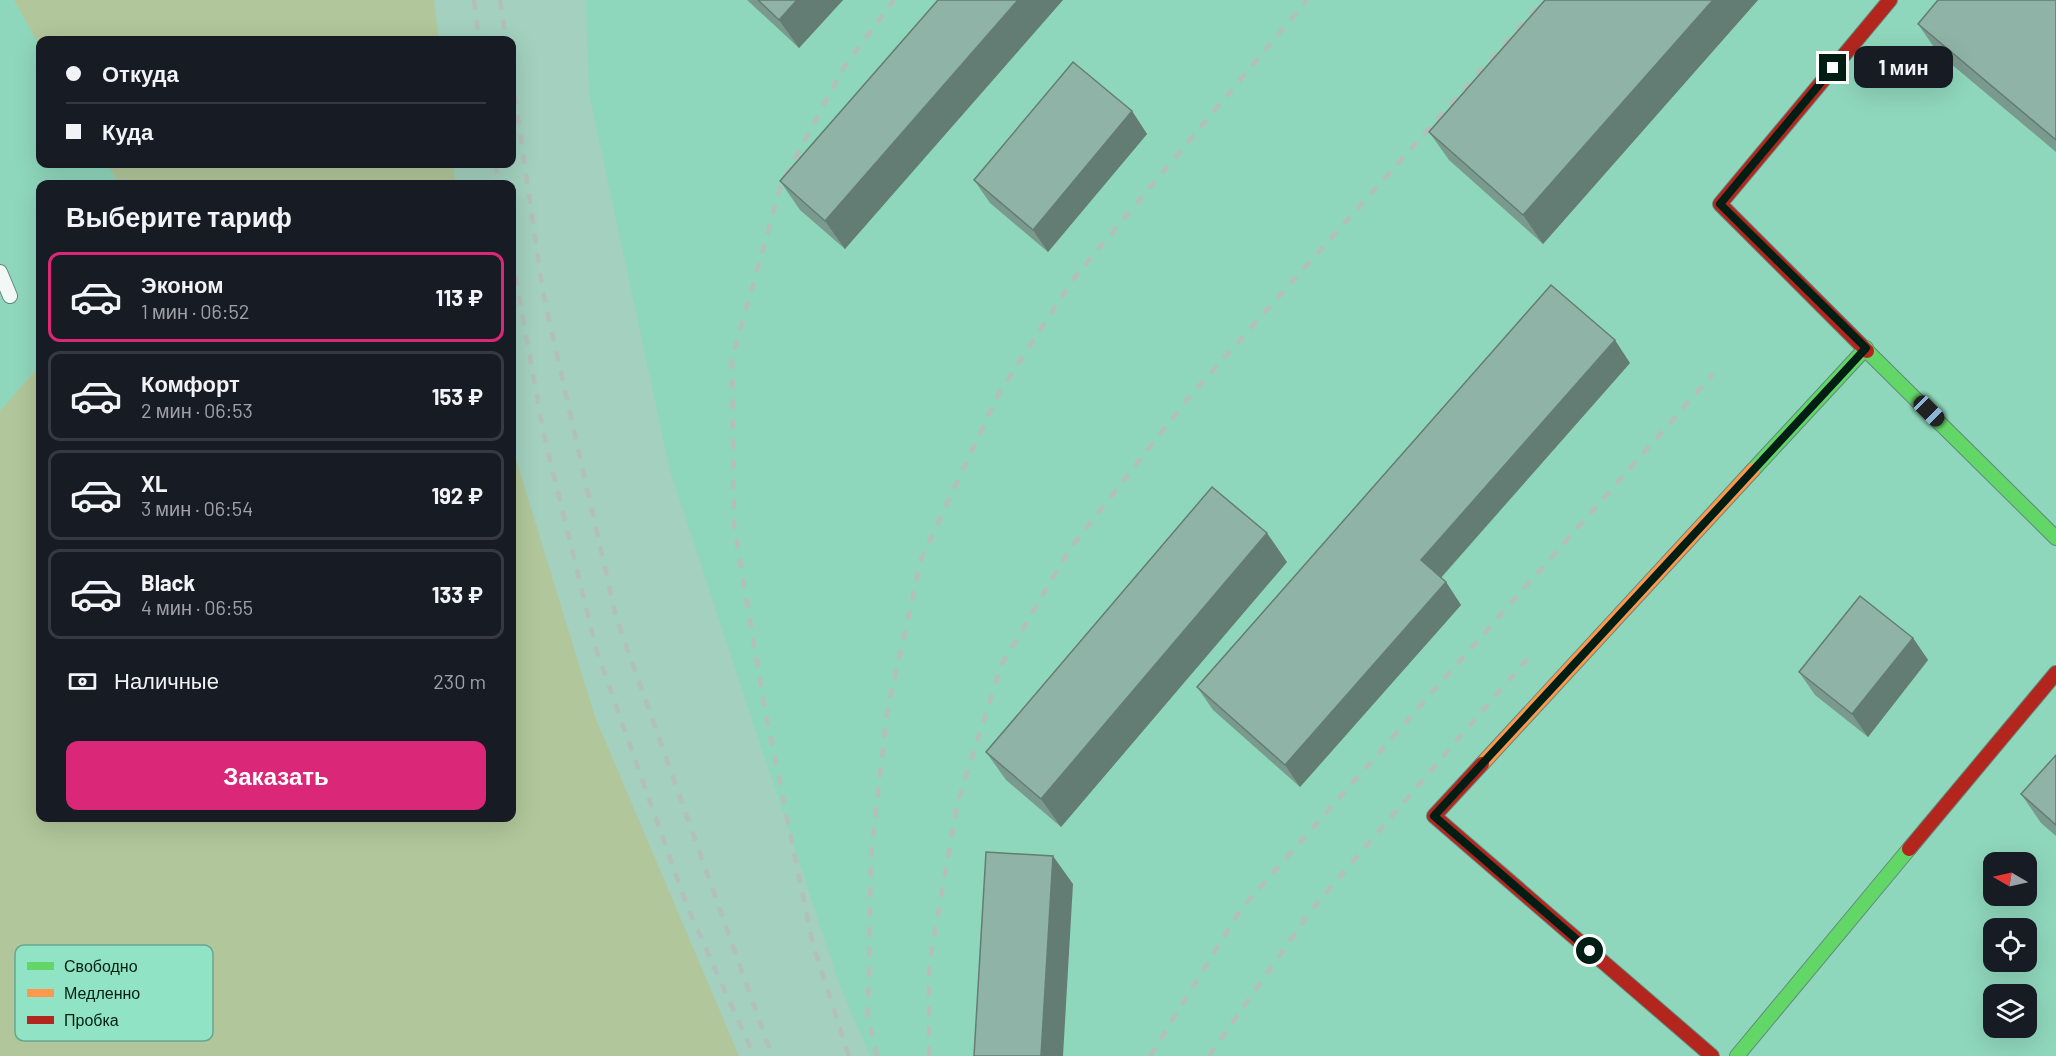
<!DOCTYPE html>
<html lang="ru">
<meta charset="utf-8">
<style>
body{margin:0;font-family:Barlow,sans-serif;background:#242831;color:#f1f3f6;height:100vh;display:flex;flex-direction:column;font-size:22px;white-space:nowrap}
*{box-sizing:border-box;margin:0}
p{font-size:20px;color:#9ea1a6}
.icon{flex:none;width:33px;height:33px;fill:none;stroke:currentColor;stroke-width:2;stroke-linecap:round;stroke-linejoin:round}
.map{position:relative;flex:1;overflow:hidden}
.drawer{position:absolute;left:36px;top:180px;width:480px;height:642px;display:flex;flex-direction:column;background:#171b24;border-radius:12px;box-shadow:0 6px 24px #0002}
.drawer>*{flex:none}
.hud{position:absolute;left:36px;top:36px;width:480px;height:132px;border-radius:12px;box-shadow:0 6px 24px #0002;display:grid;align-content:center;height:132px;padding:0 30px;background:#171b24}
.needle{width:39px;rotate:279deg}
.controls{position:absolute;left:1983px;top:852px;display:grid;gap:12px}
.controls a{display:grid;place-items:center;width:54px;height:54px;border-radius:12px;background:#171b24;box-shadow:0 6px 24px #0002;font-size:30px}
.end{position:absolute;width:27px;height:27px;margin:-14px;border:8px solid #001e14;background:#fff;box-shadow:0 0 0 3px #fff}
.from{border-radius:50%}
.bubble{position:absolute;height:42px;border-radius:12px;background:#171b24;box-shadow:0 6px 24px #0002;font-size:20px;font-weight:700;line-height:42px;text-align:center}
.car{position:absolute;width:18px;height:36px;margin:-18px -9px;border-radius:8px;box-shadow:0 0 4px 2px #0007;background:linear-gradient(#222 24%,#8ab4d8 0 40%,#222 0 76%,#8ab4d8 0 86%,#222 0)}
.hud b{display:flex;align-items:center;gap:21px;height:57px;font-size:22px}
.hud b+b{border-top:2px solid #363941}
.hud i{width:15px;height:15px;background:#f1f3f6}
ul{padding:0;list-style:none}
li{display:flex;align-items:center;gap:18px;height:90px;margin:0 12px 9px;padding:0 18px;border:3px solid #363941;border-radius:12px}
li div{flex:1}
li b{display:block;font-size:22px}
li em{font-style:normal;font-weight:700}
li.selected{border-color:#db2777}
li>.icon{width:54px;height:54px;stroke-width:1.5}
h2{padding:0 30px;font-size:27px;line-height:72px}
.pay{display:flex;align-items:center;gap:15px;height:66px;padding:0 30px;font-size:22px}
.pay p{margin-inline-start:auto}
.cta{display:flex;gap:12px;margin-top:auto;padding:12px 30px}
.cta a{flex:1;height:69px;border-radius:12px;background:#db2777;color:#fff;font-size:24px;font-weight:700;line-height:69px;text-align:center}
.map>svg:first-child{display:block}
.built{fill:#8fd7bc;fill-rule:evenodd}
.green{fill:#b1c69a}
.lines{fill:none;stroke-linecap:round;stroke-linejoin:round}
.lane-casing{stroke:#62897c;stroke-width:16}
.fast-casing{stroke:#62897c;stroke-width:16}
.slow-casing{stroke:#62897c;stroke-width:16}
.jam-casing{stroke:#62897c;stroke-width:16}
.lane{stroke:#f1f8f5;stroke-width:14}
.fast{stroke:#63d668;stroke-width:14}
.slow{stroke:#ff974d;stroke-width:14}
.jam{stroke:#b3261e;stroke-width:14}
.rail{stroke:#b3bfbb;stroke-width:4.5;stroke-dasharray:10 10;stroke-linecap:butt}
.wall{fill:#7b9a8f}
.shaded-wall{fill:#647d74}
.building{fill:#8fb3a6;stroke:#647d74;stroke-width:1.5}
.route{stroke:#001e14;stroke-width:8}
.key{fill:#90e3c4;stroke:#65a88f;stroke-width:1.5}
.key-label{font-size:16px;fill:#001e14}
</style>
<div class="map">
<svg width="2056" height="1056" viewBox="0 0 2056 1056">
<rect width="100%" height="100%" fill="#a3d0bf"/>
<!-- built -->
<path class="built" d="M0 0H14L40 47V164H107L119 184H40V365L0 411Z
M586 0H2056V1056H870L840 986 670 471 589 93ZM1994 862H2026V896H1994ZM1994 928H2026V962H1994ZM1994 994H2026V1028H1994Z"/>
<!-- green -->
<path class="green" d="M14 0H434L439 40H40V47Z
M107 164H453L456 184H119Z
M40 365V818H512V446L595 717 739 1056H0V411Z"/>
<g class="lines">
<!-- lane casing -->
<g class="lane-casing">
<path id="lane" d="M0 272 10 296"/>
</g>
<!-- fast casing -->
<g class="fast-casing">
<path id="fast" d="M1867 351 2056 538
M1753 470 1866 348
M1737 1056 1909 849"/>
</g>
<!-- slow casing -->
<g class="slow-casing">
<path id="slow" d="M1482 764 1753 470"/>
</g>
<!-- jam casing -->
<g class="jam-casing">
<path id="jam" d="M1867 351 1720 204 1890 0
M1482 764 1434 816 1712 1056
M1909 849 2056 673"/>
</g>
<!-- lane -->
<use href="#lane" class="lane"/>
<!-- fast -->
<use href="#fast" class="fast"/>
<!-- slow -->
<use href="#slow" class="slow"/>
<!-- jam -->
<use href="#jam" class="jam"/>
<!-- rail -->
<path class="rail" d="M474 0 479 40
M500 0 506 40
M512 75 543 293 616 617 772 1056
M495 164 499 184
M512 256 543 431 597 652 687 906 754 1056
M849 1056 813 945 765 710 734 526 732 359 781 185 844 67 894 0
M877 1056 868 1016 871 855 887 712 921 559 999 393 1074 278 1307 0
M929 1056V965L958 801 1001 666 1069 550 1189 397 1544 0
M1150 1056 1241 909 1713 374
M1209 1056 1312 909 1533 652"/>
</g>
<!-- wall -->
<path class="wall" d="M747 0H843L799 48Z
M938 0 845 249 800 210 780 181Z
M1545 0H1758L1543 244 1449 160 1429 132Z
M2056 0V152L1938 53 1918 24Z
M1132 111 1147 134 1048 252 990 203 974 180Z
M1630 363 1441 578 1446 582 1461 605 1300 787 1213 710 1197 687Z
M1287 562 1061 827 1006 780 986 752Z
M1913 638 1928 660 1868 737 1815 695 1799 672Z
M2056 755V836L2041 823 2021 794Z"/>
<!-- shaded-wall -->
<path class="shaded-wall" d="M797 0H843L799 48 779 20Z
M1018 0H1063L845 249 825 221Z
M1713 0H1758L1543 244 1523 215Z
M1132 111 1147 134 1048 252 1033 230Z
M1615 340 1630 363 1436 583 1421 560Z
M1267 533 1287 562 1061 827 1041 799Z
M1446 582 1461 605 1300 787 1285 765Z
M1913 638 1928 660 1868 737 1852 714Z
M1053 856 1073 884 1063 1056H1041Z"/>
<!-- building -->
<path class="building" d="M758 0H797L779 20Z
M938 0H1018L825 221 780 181Z
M1545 0H1713L1523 215 1429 132Z
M1938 0H2056V140L1918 24Z
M1073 62 1132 111 1033 230 974 180Z
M1551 285 1615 340 1421 560 1446 582 1285 765 1197 687Z
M1212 487 1267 533 1041 799 986 752Z
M1860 596 1913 638 1852 714 1799 672Z
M2056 755V825L2021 794Z
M986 852 1053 856 1041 1056H974Z"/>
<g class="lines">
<!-- route -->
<path class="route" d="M1590 951 1434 816 1866 348 1720 204 1833 68"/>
</g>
<!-- legend -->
<rect x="15" y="945" width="198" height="96" rx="9" class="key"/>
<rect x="27" y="962" width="27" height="8" fill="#63d668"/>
<rect x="27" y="989" width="27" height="8" fill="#ff974d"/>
<rect x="27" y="1016" width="27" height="8" fill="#b3261e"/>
<g class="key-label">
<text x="64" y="972">Свободно</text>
<text x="64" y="999">Медленно</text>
<text x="64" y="1026">Пробка</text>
</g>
</svg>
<div class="controls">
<a><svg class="needle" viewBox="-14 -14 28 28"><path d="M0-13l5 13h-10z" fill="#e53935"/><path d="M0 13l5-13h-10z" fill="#9ea1a6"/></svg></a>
<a><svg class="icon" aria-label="locate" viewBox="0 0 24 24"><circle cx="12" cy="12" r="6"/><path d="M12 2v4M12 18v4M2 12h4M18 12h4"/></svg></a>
<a><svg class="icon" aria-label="layers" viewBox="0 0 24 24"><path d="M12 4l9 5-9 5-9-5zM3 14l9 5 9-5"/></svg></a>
</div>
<i class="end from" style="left:1590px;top:951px"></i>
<i class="end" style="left:1833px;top:68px"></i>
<div class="bubble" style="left:1854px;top:46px;width:99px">1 мин</div>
<i class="car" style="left:1929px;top:411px;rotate:135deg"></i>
<div class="hud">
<b><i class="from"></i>Откуда</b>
<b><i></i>Куда</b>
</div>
<section class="drawer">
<h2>Выберите тариф</h2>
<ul>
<li class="selected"><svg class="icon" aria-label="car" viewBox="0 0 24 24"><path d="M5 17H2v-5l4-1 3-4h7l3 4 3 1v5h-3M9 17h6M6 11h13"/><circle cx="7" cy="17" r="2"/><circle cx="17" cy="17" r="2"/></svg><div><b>Эконом</b><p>1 мин · 06:52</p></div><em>113 ₽</em></li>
<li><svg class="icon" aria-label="car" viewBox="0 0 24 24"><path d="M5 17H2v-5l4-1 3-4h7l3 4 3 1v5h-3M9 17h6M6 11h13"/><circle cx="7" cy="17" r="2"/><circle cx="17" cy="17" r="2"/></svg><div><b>Комфорт</b><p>2 мин · 06:53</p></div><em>153 ₽</em></li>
<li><svg class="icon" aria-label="car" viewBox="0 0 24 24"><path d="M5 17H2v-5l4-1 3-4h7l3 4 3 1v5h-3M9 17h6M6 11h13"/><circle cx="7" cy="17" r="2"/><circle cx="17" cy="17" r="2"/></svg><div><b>XL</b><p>3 мин · 06:54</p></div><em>192 ₽</em></li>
<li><svg class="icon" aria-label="car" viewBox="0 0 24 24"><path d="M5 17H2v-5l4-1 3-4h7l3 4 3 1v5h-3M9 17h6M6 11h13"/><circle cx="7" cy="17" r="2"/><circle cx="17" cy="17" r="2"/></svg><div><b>Black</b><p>4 мин · 06:55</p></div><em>133 ₽</em></li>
</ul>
<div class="pay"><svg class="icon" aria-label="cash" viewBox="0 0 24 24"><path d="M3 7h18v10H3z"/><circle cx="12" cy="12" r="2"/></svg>Наличные<p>230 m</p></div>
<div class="cta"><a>Заказать</a></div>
</section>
</div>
